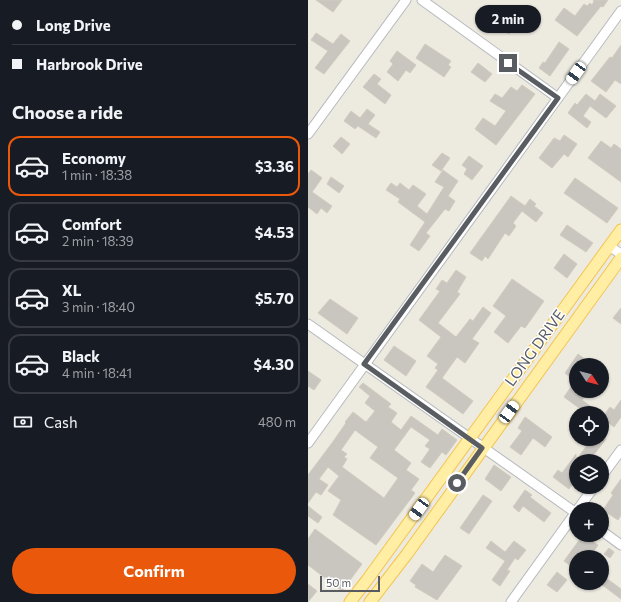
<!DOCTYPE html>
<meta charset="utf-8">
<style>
body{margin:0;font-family:Commissioner,sans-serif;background:#20242c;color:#f1f3f6;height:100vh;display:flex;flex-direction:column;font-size:15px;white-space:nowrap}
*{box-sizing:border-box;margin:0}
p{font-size:13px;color:#9ea1a6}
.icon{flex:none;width:22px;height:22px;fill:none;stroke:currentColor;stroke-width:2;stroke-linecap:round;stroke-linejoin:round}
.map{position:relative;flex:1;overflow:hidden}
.drawer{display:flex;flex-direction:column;background:#171b24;width:308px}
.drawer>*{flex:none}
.banner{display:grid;align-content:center;height:88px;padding:0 12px;background:#171b24}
.needle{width:26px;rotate:126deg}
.tools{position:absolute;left:261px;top:358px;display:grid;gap:8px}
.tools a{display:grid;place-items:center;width:40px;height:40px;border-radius:50%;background:#171b24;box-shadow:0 1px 3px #0004;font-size:20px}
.scale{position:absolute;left:12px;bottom:10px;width:60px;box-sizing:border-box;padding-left:4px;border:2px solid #595d62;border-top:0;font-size:11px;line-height:14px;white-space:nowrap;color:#595d62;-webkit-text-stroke:3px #fff;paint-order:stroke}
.end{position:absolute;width:18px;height:18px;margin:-9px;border:5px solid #595d62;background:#fff;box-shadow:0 0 0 2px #fff}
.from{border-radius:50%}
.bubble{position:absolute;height:28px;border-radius:14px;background:#171b24;box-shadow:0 1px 3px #0004;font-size:13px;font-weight:700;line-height:28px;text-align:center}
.car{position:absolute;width:12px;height:24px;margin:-12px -6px;border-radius:5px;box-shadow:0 0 3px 1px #0007;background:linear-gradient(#fff 24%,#345 0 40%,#fff 0 76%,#345 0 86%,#fff 0)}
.banner b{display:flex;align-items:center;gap:14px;height:38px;font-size:15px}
.banner b+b{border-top:1px solid #363941}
.banner i{width:10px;height:10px;background:#f1f3f6}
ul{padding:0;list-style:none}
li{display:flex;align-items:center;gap:12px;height:60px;margin:0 8px 6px;padding:0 4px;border:2px solid #363941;border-radius:12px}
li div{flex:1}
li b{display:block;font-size:15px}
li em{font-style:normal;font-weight:700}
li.active{border-color:#ea580c}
li>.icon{width:36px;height:36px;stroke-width:1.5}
h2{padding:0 12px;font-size:18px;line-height:48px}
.pay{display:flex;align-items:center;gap:10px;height:44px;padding:0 12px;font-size:15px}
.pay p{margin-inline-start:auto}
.cta{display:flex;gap:8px;margin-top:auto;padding:8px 12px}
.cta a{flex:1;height:46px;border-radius:24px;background:#ea580c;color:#fff;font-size:16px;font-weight:700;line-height:46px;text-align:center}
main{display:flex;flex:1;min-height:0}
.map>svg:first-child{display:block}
.building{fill:#c9c6c0;stroke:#d1cbbf;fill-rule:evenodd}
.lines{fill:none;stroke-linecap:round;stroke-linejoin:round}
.minor-casing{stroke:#b6b9be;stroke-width:11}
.major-casing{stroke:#f4c452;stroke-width:13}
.minor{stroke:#fff;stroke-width:9}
.major{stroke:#ffeea3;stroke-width:11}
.route{stroke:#595d62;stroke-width:5}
.labels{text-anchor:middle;stroke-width:3;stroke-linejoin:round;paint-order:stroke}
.street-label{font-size:15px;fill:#595d62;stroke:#fff}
</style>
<main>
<section class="drawer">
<div class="banner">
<b><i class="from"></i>Long Drive</b>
<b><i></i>Harbrook Drive</b>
</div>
<h2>Choose a ride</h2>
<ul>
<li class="active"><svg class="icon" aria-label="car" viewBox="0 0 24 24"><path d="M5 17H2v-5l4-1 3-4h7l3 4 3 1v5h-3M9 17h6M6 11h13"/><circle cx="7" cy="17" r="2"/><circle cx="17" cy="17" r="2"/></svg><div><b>Economy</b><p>1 min · 18:38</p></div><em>$3.36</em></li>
<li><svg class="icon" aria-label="car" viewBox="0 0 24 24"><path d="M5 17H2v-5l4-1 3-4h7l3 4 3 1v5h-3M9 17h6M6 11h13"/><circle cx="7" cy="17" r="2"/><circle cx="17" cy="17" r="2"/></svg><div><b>Comfort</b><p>2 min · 18:39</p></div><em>$4.53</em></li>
<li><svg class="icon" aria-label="car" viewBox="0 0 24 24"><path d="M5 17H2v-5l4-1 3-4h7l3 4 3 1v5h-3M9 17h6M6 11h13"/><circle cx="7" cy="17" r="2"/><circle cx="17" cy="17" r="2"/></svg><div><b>XL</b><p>3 min · 18:40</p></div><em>$5.70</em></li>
<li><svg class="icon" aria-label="car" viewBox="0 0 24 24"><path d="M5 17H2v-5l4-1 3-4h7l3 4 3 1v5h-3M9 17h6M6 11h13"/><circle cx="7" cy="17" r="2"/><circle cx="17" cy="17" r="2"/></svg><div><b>Black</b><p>4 min · 18:41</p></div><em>$4.30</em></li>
</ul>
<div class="pay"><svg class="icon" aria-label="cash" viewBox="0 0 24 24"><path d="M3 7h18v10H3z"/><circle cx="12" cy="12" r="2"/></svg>Cash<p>480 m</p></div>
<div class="cta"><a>Confirm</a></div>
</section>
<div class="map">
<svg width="313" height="602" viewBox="0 0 313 602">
<rect width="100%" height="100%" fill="#edeae0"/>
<!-- building -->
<path class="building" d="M8 0H34L25 12Z
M285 0H300L295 7 293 6 269 36 247 20 256 8 267 16 276 4 279 6 282 3 284 5 286 1Z
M201 12 212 21 201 34 190 25Z
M8 33 25 44 33 34 42 41 16 74 7 68 20 51 3 40Z
M251 42 261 49 242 76 231 68 235 62 237 63Z
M117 44 143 61 140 65 143 67 136 77 108 58Z
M313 45V84L307 80 298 92 283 81 302 57 304 58Z
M89 51 108 65 102 73 98 70 90 81 79 72 85 64 82 61Z
M170 63 184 74 177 82 163 72Z
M66 74 73 79 69 84 83 95 77 104 55 87Z
M214 85 227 94 188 145 167 129 175 118 187 126 198 111 182 101 187 94 194 98 203 87 209 91Z
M278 94 287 101 292 94 308 106 298 118 282 106 275 116 283 122 279 128 260 113 267 103 269 105Z
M59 109 67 115 60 124 72 132 68 138 50 126 47 129 36 121 43 111 52 118Z
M256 135 269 144 260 157 256 154 244 168 231 158 246 138 252 141Z
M33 137 42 144 34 154 25 146Z
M293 141 303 148 306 144 313 149V182L280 158Z
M134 153 142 158 133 171 124 165Z
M161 156 175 166 164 180 156 174 159 169 154 165Z
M3 170 14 178 4 192 24 206 19 213 13 208 9 214 0 207V174Z
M135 170 150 181 140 196 147 201 141 211 137 209 118 233 122 236 111 251 102 245 117 222 90 202 92 199 78 190 83 183 89 187 92 183 101 190 105 185 118 194 109 206 119 214 136 187 127 182Z
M23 177 36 186 31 193 19 184Z
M267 178 310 208 299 223 256 193Z
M203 196 217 206 222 199 228 204 226 206 235 213 228 222 214 211 205 223 208 226 201 236 197 233 180 259 177 256 174 261 162 253Z
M259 225 285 243 278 252 252 235Z
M256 254 269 264 259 278 246 268Z
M148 270 158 277 149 292 152 294 130 323 148 337 162 319 165 321 175 307 183 313 164 339 171 343 157 363 149 357 134 378 165 401 155 414 118 387 130 370 127 368 130 364 119 356 133 337 111 320 132 291 128 289 134 280 139 283Z
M204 279 236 301 217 328 213 326 200 343 186 332 198 316 185 306Z
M22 299 50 318 39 334 10 313Z
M313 308V324L305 318Z
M86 346 108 361 98 376 76 360Z
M270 354 285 365H268V391H281L274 400 292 413H278L256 397 267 381 257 373Z
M0 371 13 380 6 390 0 386Z
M55 383 83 404 80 407 89 413 83 422 93 430 103 416 130 435 134 429 149 440 138 455 134 452 122 468 113 462 122 449 117 446 122 440 103 427 86 450 103 463 98 470 111 479 103 490 107 493 68 545 25 515 33 500 20 491 31 476 20 467 11 479 20 485 13 495 8 492 0 503V475L24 443 38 423 37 422 45 412 58 422 67 411 57 403 62 396 51 387ZM47 430 70 447 62 458 90 478 76 498 34 467 39 459 36 457 39 454 33 450Z
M313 400V417L306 427 294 418 302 407 306 410Z
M217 417 244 437 237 447 225 438 213 455 202 447 214 431 210 428Z
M284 439H298L281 461H268V479L261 489 245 477 250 470 254 473 268 454V460Z
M186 465 203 477 193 491 177 479Z
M313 479V515L310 520 295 510 305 495 303 493Z
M217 490 224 495 222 497 243 513 236 522 215 506 211 512 205 507Z
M175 495 184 501 161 534 152 528Z
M0 506 14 517 10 523 0 516Z
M7 529 54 564 34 591 0 565V539Z
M275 535 290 545 282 557H268V570L256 561Z
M183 541 197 552 206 541 218 550 210 560 207 558 199 570 202 571 192 586 184 580 197 561 178 548Z
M301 548 306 552 302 558 296 554Z
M137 555 154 566 129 600 107 587 108 585 102 581 114 564 125 572Z
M249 572 259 580 249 592 239 585Z
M298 578 313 589V599L293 584Z
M0 584 9 591 0 602Z"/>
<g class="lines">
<!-- minor casing -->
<g class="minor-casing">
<path id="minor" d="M114 0 250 98
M0 134 98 0
M301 246 313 254
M0 324 268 513
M0 443 313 11
M294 476 313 450
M270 509 286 487
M294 531 313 545
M203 602 268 512"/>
</g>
<!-- major casing -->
<g class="major-casing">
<path id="major" d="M42 602 59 580 313 230
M62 602 99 554 313 258"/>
</g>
<!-- minor -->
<use href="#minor" class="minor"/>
<!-- major -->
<use href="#major" class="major"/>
</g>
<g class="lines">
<!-- route -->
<path class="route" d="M149 483 174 448 56 364 250 98 200 63"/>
</g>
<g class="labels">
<!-- street labels -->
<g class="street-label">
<text transform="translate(227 348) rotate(-54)" y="5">LONG DRIVE</text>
</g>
</g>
</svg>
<div class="tools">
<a><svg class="needle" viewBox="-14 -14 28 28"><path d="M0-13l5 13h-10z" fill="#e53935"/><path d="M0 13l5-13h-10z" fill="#9ea1a6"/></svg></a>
<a><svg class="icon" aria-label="locate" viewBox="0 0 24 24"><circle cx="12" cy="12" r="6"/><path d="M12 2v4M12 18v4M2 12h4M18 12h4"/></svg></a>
<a><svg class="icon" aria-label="layers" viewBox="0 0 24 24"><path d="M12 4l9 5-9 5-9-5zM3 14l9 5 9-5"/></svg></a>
<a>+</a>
<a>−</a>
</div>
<div class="scale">50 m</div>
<i class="end from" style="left:149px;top:483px"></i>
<i class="end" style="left:200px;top:63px"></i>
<div class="bubble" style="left:167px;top:5px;width:66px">2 min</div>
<i class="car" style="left:268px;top:73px;rotate:216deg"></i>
<i class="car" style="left:201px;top:412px;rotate:36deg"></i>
<i class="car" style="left:111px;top:509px;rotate:216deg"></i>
</div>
</main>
